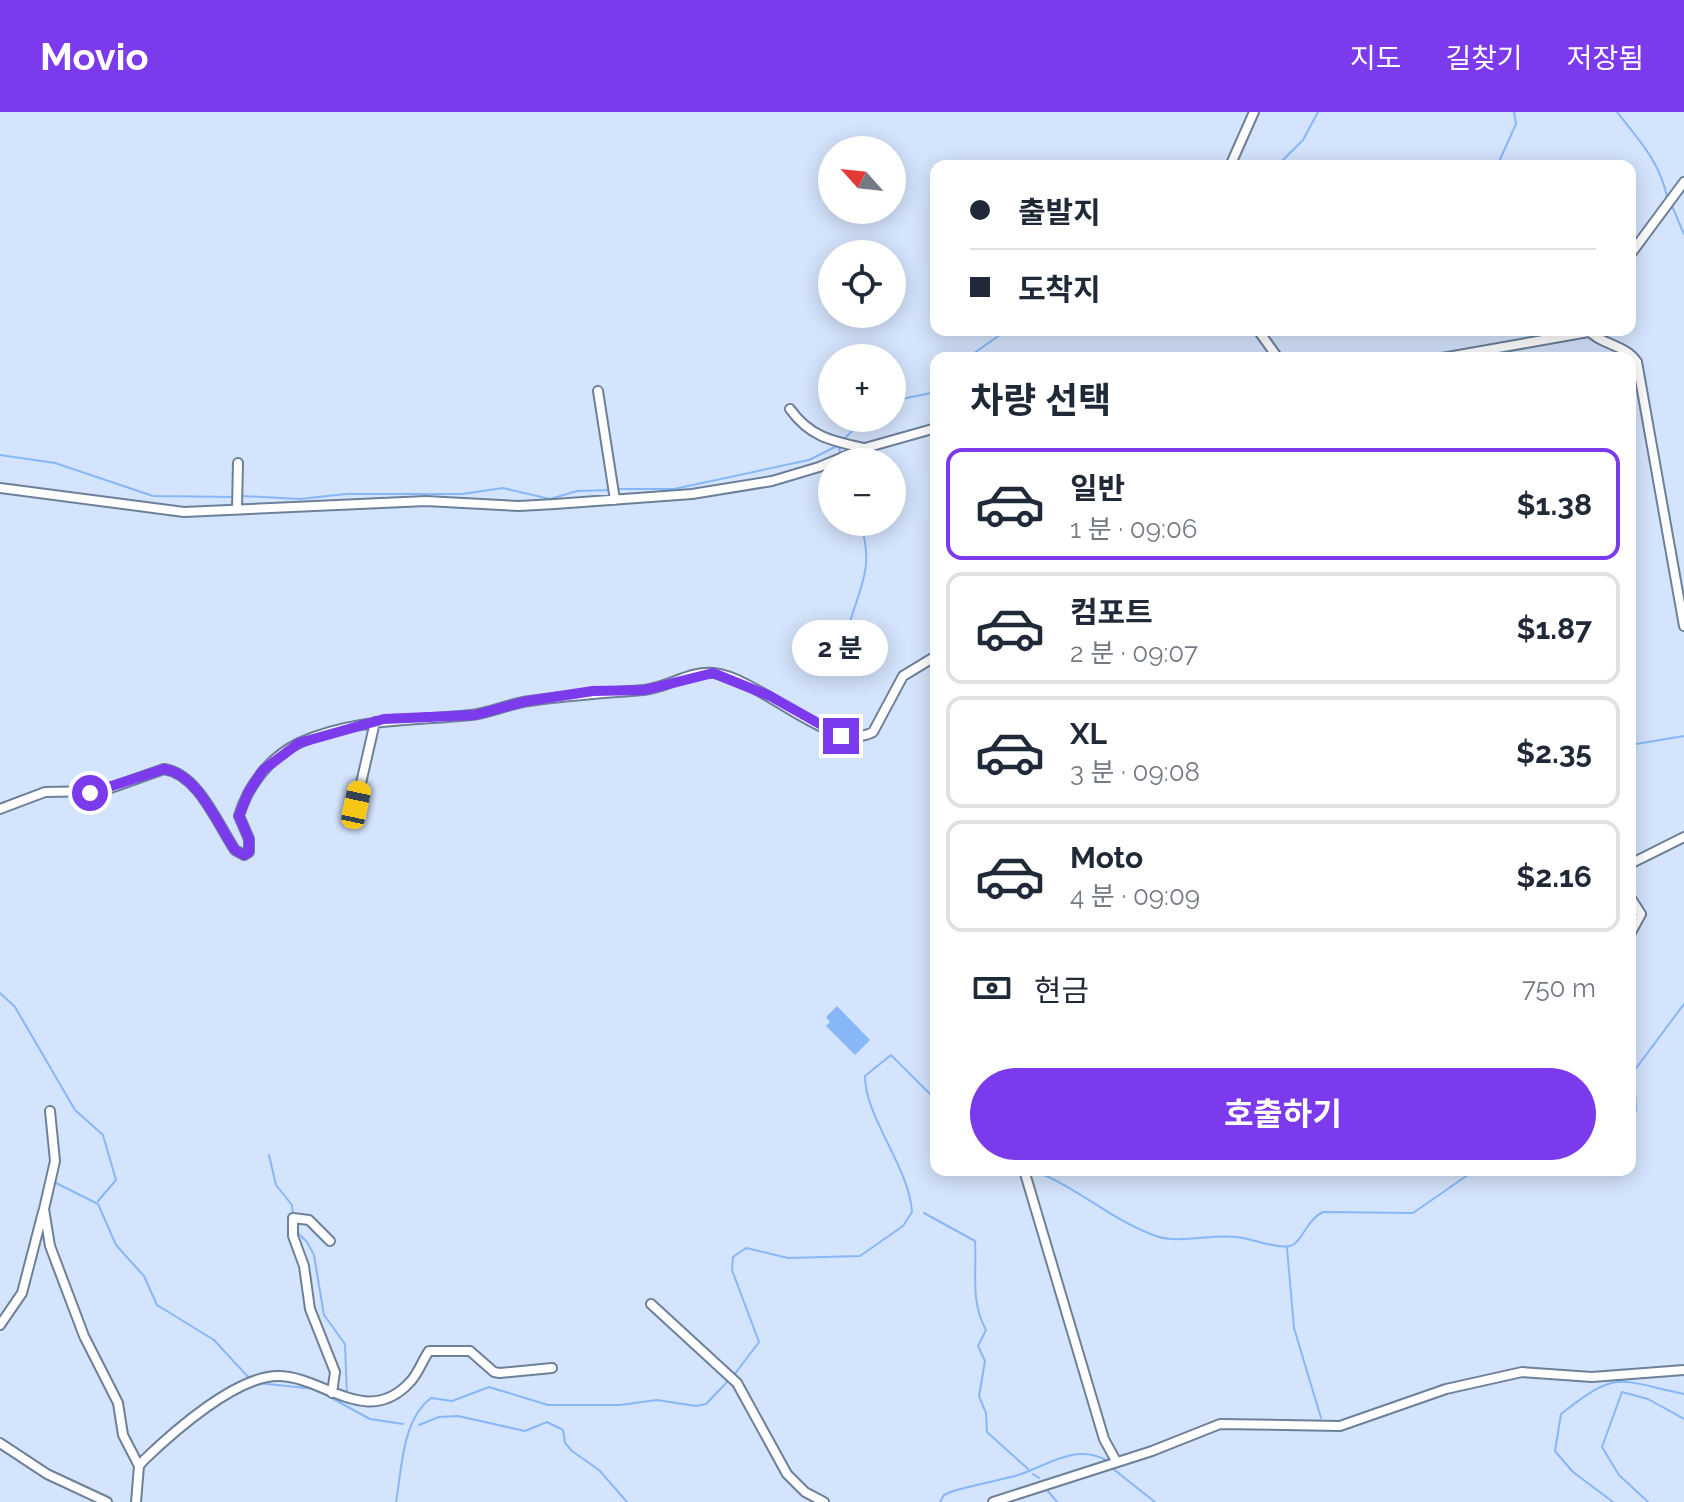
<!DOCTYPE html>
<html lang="ko">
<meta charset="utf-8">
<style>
body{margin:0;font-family:Raleway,"Noto Sans KR",sans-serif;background:#f2f2f3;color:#1f2937;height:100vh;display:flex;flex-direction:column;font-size:30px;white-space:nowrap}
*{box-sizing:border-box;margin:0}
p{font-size:26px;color:#747a83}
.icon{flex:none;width:44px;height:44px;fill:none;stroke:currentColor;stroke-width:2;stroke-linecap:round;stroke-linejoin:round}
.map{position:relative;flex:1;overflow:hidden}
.drawer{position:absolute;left:930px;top:240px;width:706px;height:824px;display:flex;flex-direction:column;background:#fff;border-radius:16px;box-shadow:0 4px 20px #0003}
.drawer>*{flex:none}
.top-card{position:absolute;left:930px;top:48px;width:706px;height:176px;border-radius:16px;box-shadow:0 4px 20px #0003;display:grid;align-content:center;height:176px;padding:0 40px;background:#fff}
.needle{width:52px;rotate:297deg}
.fabs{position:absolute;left:818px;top:24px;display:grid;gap:16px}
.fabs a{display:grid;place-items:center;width:88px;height:88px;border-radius:50%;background:#fff;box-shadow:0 4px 20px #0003;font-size:40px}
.end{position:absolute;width:36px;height:36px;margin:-18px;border:10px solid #7c3aed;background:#fff;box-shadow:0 0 0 4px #fff}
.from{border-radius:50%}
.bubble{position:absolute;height:56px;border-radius:28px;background:#fff;box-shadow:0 4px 20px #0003;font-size:26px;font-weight:700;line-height:56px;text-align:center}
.car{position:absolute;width:24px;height:48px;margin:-24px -12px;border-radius:10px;box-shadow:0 0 6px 2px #0007;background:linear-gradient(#f5c518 24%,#345 0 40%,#f5c518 0 76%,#345 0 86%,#f5c518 0)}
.top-card b{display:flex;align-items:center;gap:28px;height:76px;font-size:30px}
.top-card b+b{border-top:2px solid #e0e1e3}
.top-card i{width:20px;height:20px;background:#1f2937}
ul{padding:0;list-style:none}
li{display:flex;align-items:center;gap:24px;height:112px;margin:0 16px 12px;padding:0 24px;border:4px solid #e0e1e3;border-radius:16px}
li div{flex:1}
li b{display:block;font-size:30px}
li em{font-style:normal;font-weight:700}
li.current{border-color:#7c3aed}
li>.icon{width:72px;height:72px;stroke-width:1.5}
h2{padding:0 40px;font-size:36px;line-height:96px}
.pay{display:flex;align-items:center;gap:20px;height:88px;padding:0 40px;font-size:30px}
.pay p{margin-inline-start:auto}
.button{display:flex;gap:16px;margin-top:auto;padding:16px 40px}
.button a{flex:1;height:92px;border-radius:48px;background:#7c3aed;color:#fff;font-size:32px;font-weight:700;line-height:92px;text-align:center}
header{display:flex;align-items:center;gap:48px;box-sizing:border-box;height:112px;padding:0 40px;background:#7c3aed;color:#fff}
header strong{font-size:38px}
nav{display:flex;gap:44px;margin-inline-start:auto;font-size:28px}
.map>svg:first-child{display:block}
.water{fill:#88b7f9}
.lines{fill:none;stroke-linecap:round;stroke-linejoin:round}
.stream{stroke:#88b7f9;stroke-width:2}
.minor-casing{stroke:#6d809a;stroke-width:12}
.minor{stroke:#fff;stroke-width:8}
.route{stroke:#7c3aed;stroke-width:10}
</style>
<header>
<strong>Movio</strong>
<nav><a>지도</a><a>길찾기</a><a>저장됨</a></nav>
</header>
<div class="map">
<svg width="1684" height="1390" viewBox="0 0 1684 1390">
<rect width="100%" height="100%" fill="#d4e4fc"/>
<!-- water -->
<path class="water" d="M837 894 870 928 855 943 826 914 830 910 826 905Z"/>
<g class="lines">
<!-- stream -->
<path class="stream" d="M1617 0C1639 28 1660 50 1667 85
M1277 54 1303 28 1318 0
M1497 54 1516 12 1514 0
M1672 94 1684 122
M967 246 1007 218
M892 289 936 280
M844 327 865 306
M0 343 55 351 153 384 235 385
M617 377H674L809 348 839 333 840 342
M242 384 300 387 346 382H462L503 376 550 387 577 379 611 378
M850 510C862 470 874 453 860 410
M1630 633 1684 624
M0 881 15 895 75 998 103 1023 116 1068 98 1089
M1630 1028 1636 997 1634 959 1684 892
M269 1043 276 1073 292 1093 293 1103
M1031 1058C1076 1073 1110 1108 1156 1124 1180 1132 1210 1122 1236 1125 1251 1126 1276 1137 1290 1134 1301 1132 1307 1107 1323 1100L1413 1101 1475 1058
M56 1071 98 1092 116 1133 144 1164 157 1193 214 1228 250 1267
M924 1101 975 1129C977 1160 970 1189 986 1218L978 1234 985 1249 979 1284 986 1301 987 1320 1028 1357
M297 1120 307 1130 314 1143 324 1203 345 1232 347 1284
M1287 1136 1294 1216 1321 1306
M734 1263 759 1230 732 1158 733 1145 746 1136 788 1146 860 1144 903 1114 912 1100C909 1054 865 1006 865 964L891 943 936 988
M258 1271 315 1277 370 1307 403 1312
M419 1313 439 1305 458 1304 525 1319 547 1310 563 1318 565 1331 572 1339 599 1358 627 1390
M1112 1356 1155 1390
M1033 1362 1039 1366
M1047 1378 1057 1390
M396 1390C402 1356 402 1308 431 1286L452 1289 489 1275 548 1293H620L657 1288 696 1294 706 1292 728 1269
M940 1390 944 1383 953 1379C974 1373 995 1369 1015 1364 1046 1355 1073 1331 1106 1348
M1613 1390 1573 1360 1555 1339 1561 1302C1618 1257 1617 1268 1684 1282
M1648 1390 1619 1363 1602 1335 1622 1280 1648 1287 1684 1307"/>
<!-- minor casing -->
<g class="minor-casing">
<path id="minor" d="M1230 54 1254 0
M1630 143 1684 70
M1258 218 1278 246
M1588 218C1601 233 1625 232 1637 250L1684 514
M1442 246 1588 220
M598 279 615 388
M790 297C810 325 832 329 864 336
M0 376 184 400 426 389 519 394 555 392 692 382 772 369 819 355 865 336 936 316
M237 396 238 351
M356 693 375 610
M0 697 45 680 102 679 164 657C198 662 217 711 235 738L244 743 249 740V727L239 704C248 673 270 645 299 631 353 606 413 609 471 603 491 601 510 591 530 589 568 583 606 581 644 578 667 576 691 558 714 561 761 566 832 643 873 620L903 564 936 544
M1630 752 1684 725
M1630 785 1641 802 1630 822
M50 999 55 1049 44 1097 50 1134 84 1224 118 1291 123 1323 139 1354
M1024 1058 1104 1327 1116 1349
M330 1129 309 1108 293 1106V1124L304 1154 310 1197 335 1260 332 1281
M651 1192 737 1271 787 1362 805 1380 824 1390
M0 1213 22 1181 43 1100
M0 1331 47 1362 107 1390
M136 1390 139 1354 144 1348C173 1320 236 1264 278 1264 323 1264 367 1317 410 1270 418 1262 422 1249 429 1239H470L494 1260 500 1261 552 1256
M993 1390 1152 1339 1220 1312 1340 1314 1446 1277 1522 1260 1592 1265 1684 1258"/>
</g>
<!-- minor -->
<use href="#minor" class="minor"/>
</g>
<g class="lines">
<!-- route -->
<path class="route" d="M90 681 164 657C198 662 217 712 235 738L244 743 249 740V727L239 704 248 681 263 658 299 631 384 607 475 603 527 589 593 579 645 578 713 561 770 584 841 624"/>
</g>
</svg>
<div class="fabs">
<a><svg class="needle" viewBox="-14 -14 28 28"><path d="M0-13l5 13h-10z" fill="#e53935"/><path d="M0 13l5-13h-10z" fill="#747a83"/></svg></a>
<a><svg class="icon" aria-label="locate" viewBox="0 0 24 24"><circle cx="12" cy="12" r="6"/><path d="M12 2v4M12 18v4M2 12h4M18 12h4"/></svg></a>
<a>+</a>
<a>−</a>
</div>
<i class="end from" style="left:90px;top:681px"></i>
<i class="end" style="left:841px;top:624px"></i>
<div class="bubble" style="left:792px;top:508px;width:96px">2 분</div>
<i class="car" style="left:356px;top:693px;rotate:12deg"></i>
<div class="top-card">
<b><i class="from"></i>출발지</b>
<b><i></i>도착지</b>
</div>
<section class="drawer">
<h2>차량 선택</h2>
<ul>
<li class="current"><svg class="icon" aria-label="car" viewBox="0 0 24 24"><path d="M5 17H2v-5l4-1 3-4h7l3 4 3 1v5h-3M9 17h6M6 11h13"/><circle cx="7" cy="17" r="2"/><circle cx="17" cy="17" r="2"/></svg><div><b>일반</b><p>1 분 · 09:06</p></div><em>$1.38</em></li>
<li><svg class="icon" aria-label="car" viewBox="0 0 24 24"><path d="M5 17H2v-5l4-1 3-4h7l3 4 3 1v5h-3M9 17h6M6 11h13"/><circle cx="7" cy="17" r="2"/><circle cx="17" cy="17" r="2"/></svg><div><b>컴포트</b><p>2 분 · 09:07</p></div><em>$1.87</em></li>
<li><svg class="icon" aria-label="car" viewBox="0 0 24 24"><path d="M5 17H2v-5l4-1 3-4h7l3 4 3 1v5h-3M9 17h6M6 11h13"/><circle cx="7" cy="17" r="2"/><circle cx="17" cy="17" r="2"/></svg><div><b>XL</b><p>3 분 · 09:08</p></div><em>$2.35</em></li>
<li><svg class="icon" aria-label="car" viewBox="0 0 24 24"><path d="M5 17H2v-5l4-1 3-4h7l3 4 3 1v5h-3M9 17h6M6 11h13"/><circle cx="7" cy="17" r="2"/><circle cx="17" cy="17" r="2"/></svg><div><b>Moto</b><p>4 분 · 09:09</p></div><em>$2.16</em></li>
</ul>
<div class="pay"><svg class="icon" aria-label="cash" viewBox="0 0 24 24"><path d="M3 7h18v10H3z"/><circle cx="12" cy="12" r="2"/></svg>현금<p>750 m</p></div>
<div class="button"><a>호출하기</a></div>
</section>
</div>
